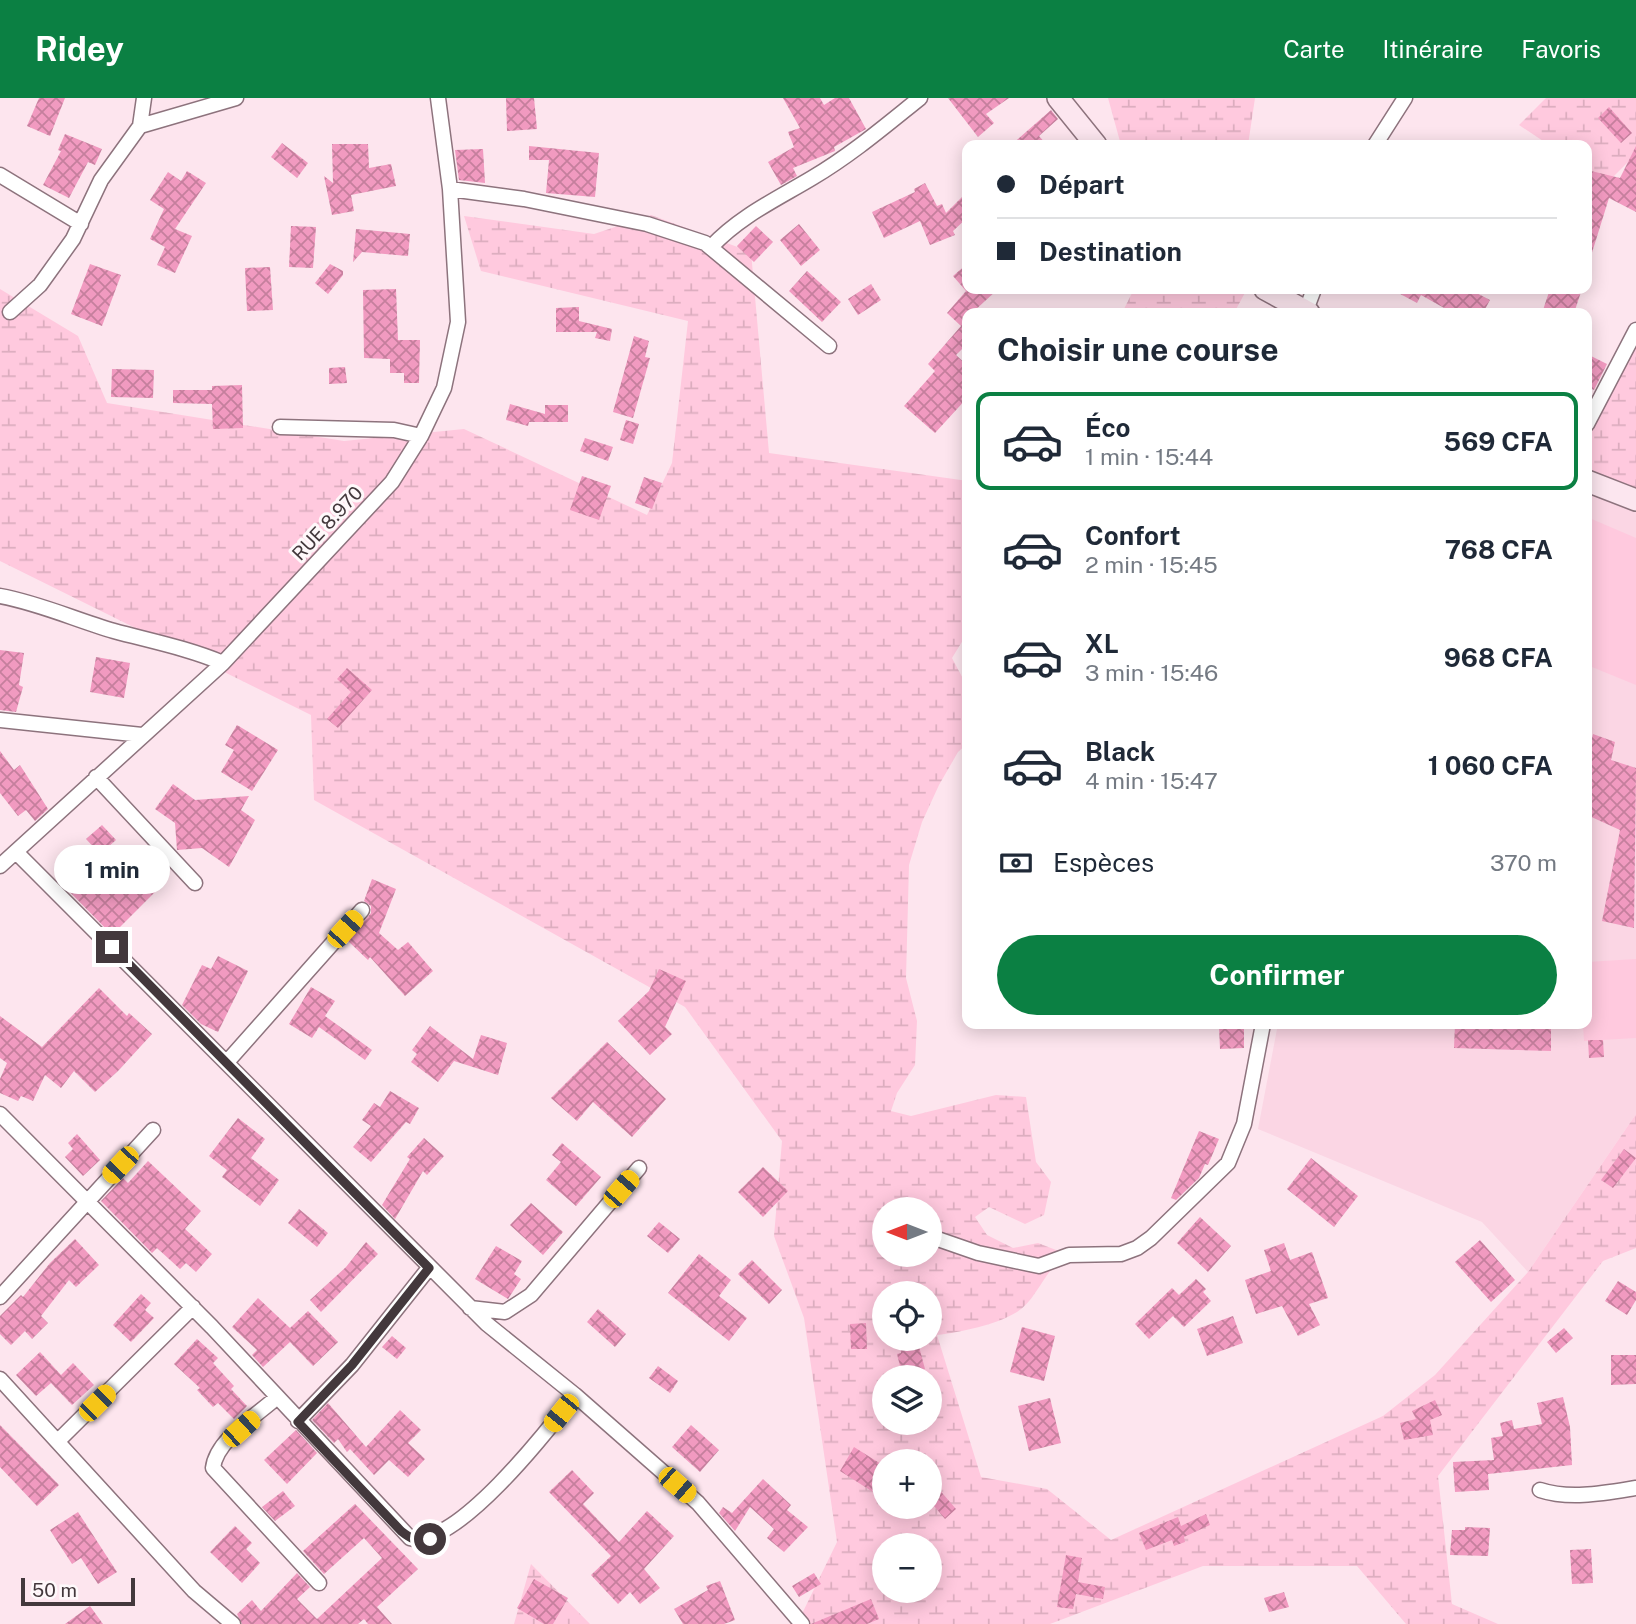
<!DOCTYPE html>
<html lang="fr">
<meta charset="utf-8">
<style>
body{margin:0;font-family:"Public Sans",sans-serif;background:#f6f6f7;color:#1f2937;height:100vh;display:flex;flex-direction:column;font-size:26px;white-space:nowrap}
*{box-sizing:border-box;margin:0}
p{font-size:23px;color:#747a83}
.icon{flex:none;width:38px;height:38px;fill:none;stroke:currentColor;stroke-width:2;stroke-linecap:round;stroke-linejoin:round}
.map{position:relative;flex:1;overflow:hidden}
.panel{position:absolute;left:962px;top:210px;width:630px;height:721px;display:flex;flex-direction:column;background:#fff;border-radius:14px;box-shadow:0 4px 18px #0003}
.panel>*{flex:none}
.guide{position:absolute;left:962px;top:42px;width:630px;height:154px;border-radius:14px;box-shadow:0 4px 18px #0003;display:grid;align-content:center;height:154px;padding:0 35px;background:#fff}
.needle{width:46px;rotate:270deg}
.fabs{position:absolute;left:872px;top:1099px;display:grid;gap:14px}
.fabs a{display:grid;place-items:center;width:70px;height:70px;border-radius:50%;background:#fff;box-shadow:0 4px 18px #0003;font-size:35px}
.scale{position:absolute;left:21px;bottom:18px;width:114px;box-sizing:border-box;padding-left:7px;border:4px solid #43383c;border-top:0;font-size:19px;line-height:24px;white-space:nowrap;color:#43383c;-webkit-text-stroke:5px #fef8fa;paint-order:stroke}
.end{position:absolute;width:32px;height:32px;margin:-16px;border:9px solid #43383c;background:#fff;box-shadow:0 0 0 4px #fff}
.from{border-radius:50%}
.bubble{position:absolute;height:49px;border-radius:24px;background:#fff;box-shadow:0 4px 18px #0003;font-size:23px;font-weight:700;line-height:49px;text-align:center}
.car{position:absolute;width:21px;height:42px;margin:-21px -10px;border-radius:9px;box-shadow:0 0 5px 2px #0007;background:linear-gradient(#f5c518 24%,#345 0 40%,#f5c518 0 76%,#345 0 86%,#f5c518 0)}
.guide b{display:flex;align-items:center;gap:24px;height:66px;font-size:26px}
.guide b+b{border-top:2px solid #e0e1e3}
.guide i{width:18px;height:18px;background:#1f2937}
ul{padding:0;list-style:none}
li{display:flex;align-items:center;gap:21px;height:98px;margin:0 14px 10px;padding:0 21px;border:4px solid transparent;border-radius:14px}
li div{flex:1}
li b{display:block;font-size:26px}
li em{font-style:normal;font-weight:700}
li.current{border-color:#0b8043}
li>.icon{width:63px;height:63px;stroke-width:1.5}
h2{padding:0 35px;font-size:32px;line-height:84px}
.pay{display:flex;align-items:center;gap:18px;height:77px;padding:0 35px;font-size:26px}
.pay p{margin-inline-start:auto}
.primary-button{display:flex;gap:14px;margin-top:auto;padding:14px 35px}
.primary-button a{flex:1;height:80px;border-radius:42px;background:#0b8043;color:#fff;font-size:28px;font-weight:700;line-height:80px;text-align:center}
header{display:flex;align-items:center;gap:42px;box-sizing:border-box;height:98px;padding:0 35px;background:#0b8043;color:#fff}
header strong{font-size:33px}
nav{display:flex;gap:38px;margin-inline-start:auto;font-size:24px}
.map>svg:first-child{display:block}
.built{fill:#fbd6e4}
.green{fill:#ffc9de}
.wetland{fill:url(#wetland-marsh);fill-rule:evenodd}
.building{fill:url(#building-cross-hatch)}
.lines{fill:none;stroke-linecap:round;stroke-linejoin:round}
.street-casing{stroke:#8d737d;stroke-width:17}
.secondary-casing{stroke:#8d737d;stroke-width:24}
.street{stroke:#fff;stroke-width:14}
.secondary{stroke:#fce6ef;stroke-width:21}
.route{stroke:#43383c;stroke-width:9}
.labels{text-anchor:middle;stroke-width:6;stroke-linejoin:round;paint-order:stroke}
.street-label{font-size:19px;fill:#43383c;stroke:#fef8fa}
</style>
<header>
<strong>Ridey</strong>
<nav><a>Carte</a><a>Itinéraire</a><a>Favoris</a></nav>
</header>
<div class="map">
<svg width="1636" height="1526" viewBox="0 0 1636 1526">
<defs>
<pattern id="wetland-marsh" width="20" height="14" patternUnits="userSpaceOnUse" patternTransform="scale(1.75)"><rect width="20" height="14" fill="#ffc9de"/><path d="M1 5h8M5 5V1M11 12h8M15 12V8" fill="none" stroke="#dcadbf"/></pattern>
<pattern id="building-cross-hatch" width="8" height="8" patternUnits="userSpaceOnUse" patternTransform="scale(1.75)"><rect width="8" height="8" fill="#f19ac0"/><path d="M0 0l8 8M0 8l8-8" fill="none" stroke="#c57f9d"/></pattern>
</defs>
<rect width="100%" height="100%" fill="#fde5ee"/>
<!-- built -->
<path class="built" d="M1587 391 1636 413V1016L1528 1174 1482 1124 1258 1031 1278 926H1587Z"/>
<!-- green -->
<path class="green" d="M1587 419 1636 440V587L1587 567Z
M1636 861V940L1584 943 1583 926H1587V864Z"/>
<!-- wetland -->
<path class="wetland" d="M1108 0H1255L1248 47H1121Z
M1546 0H1636V56L1605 87 1587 74V47H1549L1519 27Z
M651 117 751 154 769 355 968 383V534L952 560 968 590V645L958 654 939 687 922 724 909 767 906 880 917 923 915 967 897 995 891 1013 911 1018 996 997 1026 999 1036 1064 1051 1084 1044 1117 1025 1126 989 1109 975 1119 987 1137 1013 1150 1038 1145 1069 1157C1044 1169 1039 1200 1017 1214 996 1227 961 1234 937 1237L981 1379 1047 1391 1111 1442 1383 1318 1435 1277 1528 1174 1636 1016V1150L1603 1163 1438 1378 1452 1506 1498 1526H1406L1357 1468H1203L1050 1526H797L837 1444 804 1220 774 1138 782 1043 685 909 314 702 311 617 0 463V191L78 238 107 305 344 343 464 331 647 417 672 365 688 223 481 173 464 118 594 136ZM884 1111H929V1157H884ZM884 1195H929V1241H884ZM884 1279H929V1325H884ZM884 1363H929V1409H884ZM884 1447H929V1493H884Z
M1134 191H1247L1234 215H1122Z
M1636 249V413L1587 391V325Z
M531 1466 590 1526H514Z"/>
<!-- building -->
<path class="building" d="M39 0H65L50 38 27 28Z
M506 0H534L537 31 507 33Z
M783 0H820L824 7 835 0H849L866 31 834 49 835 53 793 70 797 78 781 87 768 64 794 49 788 34 800 30Z
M948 0H1009L986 16 994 25 978 39Z
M1609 9 1632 35 1621 45 1598 20Z
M1051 12 1058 21 1039 38 1047 47H1011Z
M65 36 102 51 95 67 88 64 69 100 43 87 61 53 58 52Z
M282 45 308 65 297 80 271 59Z
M332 46H368L369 70 391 66 396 88 351 97 354 113 332 117 324 78 333 85Z
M529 48 599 55 595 99 546 95 549 62H529Z
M1636 48V114L1609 100 1590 161 1587 160V72L1620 80Z
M483 51 485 85 459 82 455 52Z
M187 73 206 85 175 131 192 138 175 175 157 167 165 149 150 141 164 111 150 102 168 74 181 83Z
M925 85 937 108 942 106 946 115 968 93V119L953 133 955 137 930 147 920 123 884 140 872 114 915 94 914 91Z
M799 126 820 152 801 168 780 142Z
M291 128 316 129 313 170 289 169Z
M756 128 773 144 754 164 737 148Z
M356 131 410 136 408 158 362 154 353 164Z
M968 165V191H998L972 215H968V245L956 257 968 268V299L935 335 904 308 935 273 928 266 961 228 947 215 966 193 953 178Z
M90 166 121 177 102 228 71 216Z
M330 166 343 173V177L328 196 315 185Z
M270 169 273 212 247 213 245 170Z
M807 173 841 204 822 224 789 193Z
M871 186 881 202 858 217 848 201Z
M396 191 398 242H420L419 285H404V275H390V261L364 260 363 192Z
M1391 191H1469L1490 202 1483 215H1453L1421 197 1417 205Z
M1550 191H1582L1574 215H1542Z
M579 209V223L612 231 610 243 595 240 597 234H556V210Z
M634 238 649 243 645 259 650 260 633 320 613 314Z
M1587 256 1607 266 1594 292 1587 289Z
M345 269 347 285 329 286V270Z
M112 271 154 272 153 300 111 299Z
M242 287 243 330 213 331 212 306 173 305V292H212V288Z
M510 306 545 316V307H568V324H529L528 328 506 322Z
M626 322 639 326 633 346 620 342Z
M585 340 613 349 608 363 580 353Z
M582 378 611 388 599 422 570 412Z
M644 379 662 385 652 411 635 405Z
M0 552 24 555 19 587 23 589 16 614 0 612Z
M96 559 130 565 124 600 90 594Z
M347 570 372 592 338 630 327 621 351 594 337 581Z
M237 627 278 652 252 693 221 674 234 652 225 647Z
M1593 636 1615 644 1611 662 1636 670 1634 830 1602 823 1620 732 1587 717V660Z
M0 653 14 672 20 667 48 711 35 723 26 712 18 718 0 695Z
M173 686 195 702 249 698 241 712 255 722 229 769 202 750 177 752 175 725 155 711Z
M102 727 116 742 100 756 86 741Z
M140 764 162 787 112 837 59 783 72 770 84 782 101 767 118 787Z
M372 781 396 791 379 835 398 852 408 844 433 873 405 898 370 859 368 862 348 843 371 815V808L364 803Z
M218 858 248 873 218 934 201 926 182 907 202 867 211 871Z
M659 871 686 883 665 929 672 936 650 957 618 923 649 893Z
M311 889 335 903 325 918 372 952 365 962 319 929 312 940 289 926Z
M99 890 127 918 129 915 152 936 118 973 95 994 74 973 61 990 45 977 33 1003 21 998 18 1003 0 995V981L7 965 0 960V918L42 949Z
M1455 926H1551V953L1454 950Z
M430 928 473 961 481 937 507 945 498 977 454 963 438 984 411 964 417 956 412 952Z
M1219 929H1244V950L1220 951Z
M1588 942H1603L1604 959 1589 960Z
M607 944 666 1001 632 1039 593 1004 577 1023 551 1000Z
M390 993 419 1010 410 1026 406 1024 371 1064 353 1049 371 1028 362 1022 374 1005 380 1009Z
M238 1020 265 1041 251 1060 279 1082 260 1108 222 1079 227 1072 209 1058Z
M1199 1033 1219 1041 1208 1067 1205 1066 1199 1080 1176 1102 1171 1100Z
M77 1036 100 1062 83 1078 65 1059 73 1051 68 1045Z
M424 1040 444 1058 427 1077 423 1073 395 1121 382 1107 410 1061 407 1059Z
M562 1045 601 1079 576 1108 546 1082 561 1064 552 1057Z
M1624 1051 1636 1060 1613 1090 1601 1082Z
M1311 1060 1358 1098 1334 1129 1287 1091Z
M148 1063 201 1113 185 1131 212 1156 196 1174 186 1165 180 1171 157 1150 152 1155 101 1103 123 1080 128 1085Z
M763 1069 788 1093 763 1119 738 1094Z
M531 1105 563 1134 543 1157 510 1127Z
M299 1111 328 1135 317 1149 288 1125Z
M1200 1119 1231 1148 1208 1174 1177 1145Z
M659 1124 680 1141 668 1155 647 1138Z
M75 1141 99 1167 76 1189 69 1182 41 1218 48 1225 32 1241 25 1233 11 1247 0 1236V1218L21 1197 23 1199 50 1165Z
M1480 1142 1515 1182 1491 1204 1455 1164Z
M366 1144 378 1156 321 1214 310 1202 346 1169Z
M1284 1145 1290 1162 1312 1154 1328 1200 1309 1206 1320 1227 1298 1238 1282 1208 1256 1216 1245 1182 1271 1173 1264 1152Z
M496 1148 522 1163 514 1176 521 1181 508 1201 475 1181Z
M699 1156 731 1182 719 1198 747 1220 729 1243 668 1195Z
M752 1162 782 1192 769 1206 738 1176Z
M1196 1181 1206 1191 1203 1194 1211 1203 1184 1229 1173 1218 1149 1241 1135 1226 1172 1190 1179 1197Z
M1618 1183 1636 1194V1202L1627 1217 1605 1203Z
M141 1196 151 1205 145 1212 154 1220 131 1244 113 1227Z
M258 1200 290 1230 308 1213 338 1244 313 1268 290 1244 263 1269 252 1257 257 1252 232 1229Z
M598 1211 626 1236 615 1249 587 1224Z
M1233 1218 1243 1245 1207 1258 1197 1231Z
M866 1225 867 1251H851L850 1226Z
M1022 1229 1055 1238 1044 1283 1010 1274Z
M1564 1230 1573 1240 1556 1255 1547 1244Z
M392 1238 406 1250 397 1261 382 1249Z
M197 1241 218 1260 213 1265 234 1288 231 1291 247 1308 234 1321 218 1305 213 1309 197 1292 200 1290 174 1266Z
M899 1241H917L925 1271 902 1276 897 1256 901 1255Z
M40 1254 61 1277 73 1265 94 1287 72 1307 51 1285 36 1298 16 1277Z
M1611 1257H1636V1286L1611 1287Z
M658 1268 678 1283 670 1295 649 1280Z
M1563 1299 1570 1329 1572 1367 1488 1376 1489 1392 1455 1394 1453 1364 1494 1362 1491 1340 1503 1338 1500 1325 1512 1322 1514 1331 1542 1326 1537 1305Z
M1050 1300 1061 1345 1029 1353 1018 1308Z
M1435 1302 1442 1317 1430 1322 1433 1337 1404 1342 1400 1325 1416 1321 1412 1313Z
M328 1305 366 1349 400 1312 421 1332 408 1345 425 1361 408 1379 389 1362 374 1377 350 1351 347 1354 338 1341 334 1345 312 1322Z
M0 1327 59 1387 37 1408 0 1369Z
M691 1327 719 1352 700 1374 672 1349Z
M296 1332 317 1355 287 1386 264 1362Z
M854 1349 881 1366 873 1380 884 1383V1401L840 1373Z
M572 1372 594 1395 583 1406 619 1444 647 1413 674 1438 644 1471 660 1490 640 1506 630 1494 618 1506 591 1477 611 1458 549 1394Z
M763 1381 791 1407 787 1412 808 1429 784 1454 767 1440 774 1431 750 1409 735 1433 719 1415 723 1409 732 1415Z
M937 1389 956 1411 945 1421 929 1402V1396Z
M283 1393 295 1408 275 1423 262 1409Z
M355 1406 418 1471 377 1509 392 1526H368L364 1521 358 1526H242L237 1516 252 1502 261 1513 297 1475 310 1489 297 1501 317 1521 382 1460 364 1440 324 1476 303 1453Z
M78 1414 117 1474 98 1486 81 1460 72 1466 50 1432Z
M1206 1416 1210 1427 1184 1439 1185 1444 1174 1448 1172 1442 1146 1452 1139 1435 1178 1419 1181 1428Z
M235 1428 252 1445 246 1451 260 1465 242 1485 210 1454Z
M1465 1429 1490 1430 1488 1458 1450 1457 1452 1432H1465Z
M1591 1451 1593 1485 1572 1486 1570 1452Z
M1066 1457 1082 1460 1078 1484 1105 1489 1103 1501 1076 1496 1073 1511 1057 1509Z
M814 1475 821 1486 799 1499 792 1488Z
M534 1481 568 1500 553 1526H544L517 1510Z
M720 1483 735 1522 724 1526H683L674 1511 708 1492 706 1488Z
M1284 1494 1289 1509 1269 1514 1264 1500Z
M871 1501 879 1521 867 1526H811Z
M90 1508 103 1526H65Z"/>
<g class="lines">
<!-- street casing -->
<g class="street-casing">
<path id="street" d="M140 28 236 0
M1375 47 1405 0
M0 77 81 126
M450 91 524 101 647 126 705 145 829 248
M711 149C740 118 777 101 812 80 851 57 885 28 920 0
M10 214 40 187 73 141 101 82 140 28 144 0
M1305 215 1314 191
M1587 326 1636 232
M280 329 394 332 421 338
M0 498C39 505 76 522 114 533 151 543 187 550 223 565
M0 622 142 637
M96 679 195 785
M16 754 487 1226 575 1297 698 1405 802 1526
M0 768 223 565 392 384 421 338 444 290 458 224 450 91 438 0
M227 964 362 812
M0 1016 212 1229 410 1440C454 1453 549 1331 575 1297
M929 1138 978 1155 1039 1168 1069 1157 1121 1156 1137 1150 1151 1140 1228 1065 1244 1026 1263 926
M0 1199 153 1032
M470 1210 505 1214 531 1197 639 1070
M0 1281 194 1493 233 1526
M276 1300C256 1318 216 1342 213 1370L319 1485
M298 1323 352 1267 429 1170
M58 1343 193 1209
M1540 1392C1570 1402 1605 1395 1636 1390"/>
</g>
<!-- secondary casing -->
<g class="secondary-casing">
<path id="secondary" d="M1058 0 1096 47
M1265 191 1309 215
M1587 383 1636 402"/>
</g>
<!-- street -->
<use href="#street" class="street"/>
<!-- secondary -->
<use href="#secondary" class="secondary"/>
</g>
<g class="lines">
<!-- route -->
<path class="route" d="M112 849 429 1170 352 1267 298 1324 401 1433C411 1441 417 1444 430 1441"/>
</g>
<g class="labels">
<!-- street labels -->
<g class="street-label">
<text transform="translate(327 425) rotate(-47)" y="7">RUE 8.970</text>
</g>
</g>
</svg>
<div class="fabs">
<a><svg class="needle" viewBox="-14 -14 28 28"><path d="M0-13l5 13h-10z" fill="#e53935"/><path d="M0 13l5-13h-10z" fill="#747a83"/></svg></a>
<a><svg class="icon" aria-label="locate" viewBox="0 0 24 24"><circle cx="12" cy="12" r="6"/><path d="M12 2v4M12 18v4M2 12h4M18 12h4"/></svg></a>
<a><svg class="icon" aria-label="layers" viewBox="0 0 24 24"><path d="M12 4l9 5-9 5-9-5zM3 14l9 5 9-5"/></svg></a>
<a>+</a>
<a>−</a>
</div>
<div class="scale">50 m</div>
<i class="end from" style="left:430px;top:1441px"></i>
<i class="end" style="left:112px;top:849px"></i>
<div class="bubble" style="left:54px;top:747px;width:116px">1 min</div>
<i class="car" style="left:345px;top:831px;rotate:42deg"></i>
<i class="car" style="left:120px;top:1067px;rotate:223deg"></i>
<i class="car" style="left:621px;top:1091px;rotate:41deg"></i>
<i class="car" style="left:97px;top:1305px;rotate:45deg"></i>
<i class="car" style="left:561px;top:1315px;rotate:219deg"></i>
<i class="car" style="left:241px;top:1331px;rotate:48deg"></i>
<i class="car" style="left:677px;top:1387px;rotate:131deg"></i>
<div class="guide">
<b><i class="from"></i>Départ</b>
<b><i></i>Destination</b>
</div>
<section class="panel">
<h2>Choisir une course</h2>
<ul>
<li class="current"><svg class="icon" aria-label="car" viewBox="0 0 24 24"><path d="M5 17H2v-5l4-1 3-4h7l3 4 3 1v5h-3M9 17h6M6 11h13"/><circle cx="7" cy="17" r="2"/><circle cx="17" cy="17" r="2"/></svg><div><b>Éco</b><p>1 min · 15:44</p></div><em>569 CFA</em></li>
<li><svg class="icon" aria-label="car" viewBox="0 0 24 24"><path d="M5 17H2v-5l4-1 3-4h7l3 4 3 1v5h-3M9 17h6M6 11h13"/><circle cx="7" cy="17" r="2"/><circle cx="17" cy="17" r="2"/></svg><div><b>Confort</b><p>2 min · 15:45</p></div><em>768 CFA</em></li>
<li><svg class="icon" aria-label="car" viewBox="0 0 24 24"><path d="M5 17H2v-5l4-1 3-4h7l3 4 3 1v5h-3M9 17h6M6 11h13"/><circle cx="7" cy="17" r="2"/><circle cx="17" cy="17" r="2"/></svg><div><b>XL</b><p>3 min · 15:46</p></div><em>968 CFA</em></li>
<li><svg class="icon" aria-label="car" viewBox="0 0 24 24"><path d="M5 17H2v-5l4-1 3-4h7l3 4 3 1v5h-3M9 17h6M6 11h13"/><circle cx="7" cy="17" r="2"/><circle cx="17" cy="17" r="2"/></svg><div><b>Black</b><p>4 min · 15:47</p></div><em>1 060 CFA</em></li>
</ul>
<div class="pay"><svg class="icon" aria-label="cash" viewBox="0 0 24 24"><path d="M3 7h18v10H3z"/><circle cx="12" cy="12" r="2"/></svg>Espèces<p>370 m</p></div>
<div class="primary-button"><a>Confirmer</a></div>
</section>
</div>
